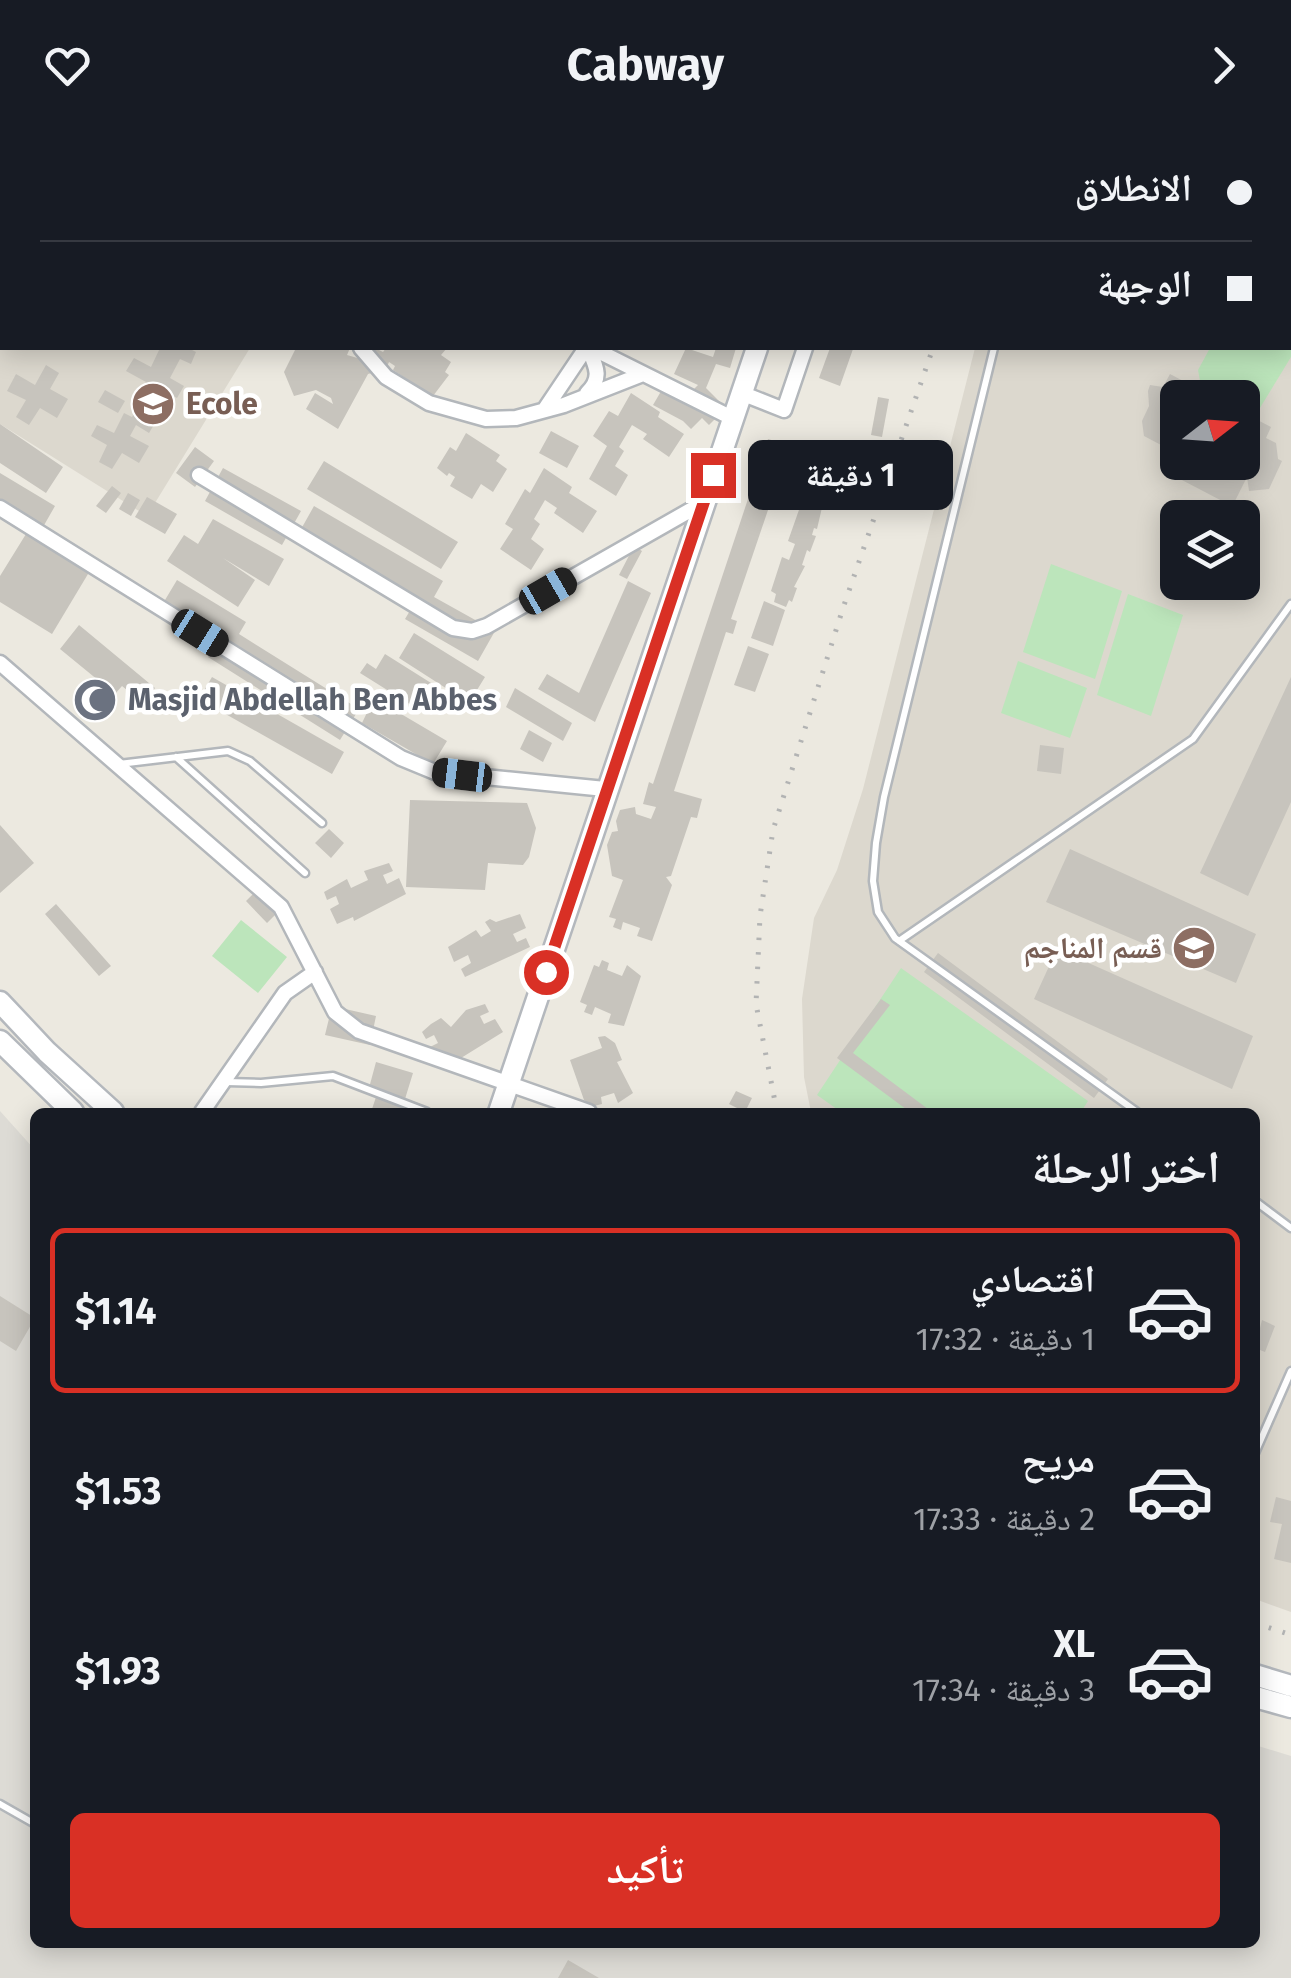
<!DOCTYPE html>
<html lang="ar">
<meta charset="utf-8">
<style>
body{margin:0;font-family:"Fira Sans","Noto Naskh Arabic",sans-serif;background:#20242c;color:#f1f3f6;direction:rtl;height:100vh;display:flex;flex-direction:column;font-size:38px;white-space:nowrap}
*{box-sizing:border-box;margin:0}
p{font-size:32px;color:#9ea1a6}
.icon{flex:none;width:55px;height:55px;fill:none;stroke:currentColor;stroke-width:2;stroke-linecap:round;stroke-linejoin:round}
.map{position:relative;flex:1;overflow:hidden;direction:ltr}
.sheet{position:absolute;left:30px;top:978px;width:1230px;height:840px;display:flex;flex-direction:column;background:#171b24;border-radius:15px;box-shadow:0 5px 25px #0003;direction:rtl}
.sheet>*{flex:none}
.hud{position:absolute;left:0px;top:0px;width:1292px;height:220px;box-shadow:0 5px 25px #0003;direction:rtl;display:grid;align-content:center;height:220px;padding:0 40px;background:#171b24}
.needle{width:65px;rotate:73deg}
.fabs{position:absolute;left:1160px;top:250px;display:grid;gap:20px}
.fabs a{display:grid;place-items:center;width:100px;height:100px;border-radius:15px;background:#171b24;box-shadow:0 5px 25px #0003;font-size:50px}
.end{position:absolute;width:45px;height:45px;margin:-22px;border:12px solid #d93025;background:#fff;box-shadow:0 0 0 5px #fff}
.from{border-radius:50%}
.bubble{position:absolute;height:70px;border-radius:15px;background:#171b24;box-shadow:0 5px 25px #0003;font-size:32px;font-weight:700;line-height:70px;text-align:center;direction:rtl}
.car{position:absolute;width:30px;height:60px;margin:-30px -15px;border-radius:12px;box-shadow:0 0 8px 2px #0007;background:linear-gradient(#222 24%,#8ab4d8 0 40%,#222 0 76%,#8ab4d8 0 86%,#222 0)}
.hud b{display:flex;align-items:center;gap:35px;height:95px;font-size:38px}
.hud b+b{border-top:2px solid #363941}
.hud i{width:25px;height:25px;background:#f1f3f6}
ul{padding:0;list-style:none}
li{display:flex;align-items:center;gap:30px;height:165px;margin:0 20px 15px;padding:0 20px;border:5px solid transparent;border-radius:15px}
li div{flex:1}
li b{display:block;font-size:38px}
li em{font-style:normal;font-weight:700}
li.on{border-color:#d93025}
li>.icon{width:90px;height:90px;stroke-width:1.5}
h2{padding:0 40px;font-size:45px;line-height:120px}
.primary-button{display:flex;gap:20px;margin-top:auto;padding:20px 40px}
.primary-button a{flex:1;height:115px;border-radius:15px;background:#d93025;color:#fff;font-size:40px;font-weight:700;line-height:115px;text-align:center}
header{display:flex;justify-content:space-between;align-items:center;height:130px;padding:0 40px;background:#171b24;font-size:45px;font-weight:700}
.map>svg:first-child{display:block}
.industrial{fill:#dddbd5}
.education{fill:#dcd8ce;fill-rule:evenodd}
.green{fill:#bce5bb}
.building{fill:#c7c4bd}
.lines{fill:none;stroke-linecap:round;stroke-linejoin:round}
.lane-casing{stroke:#b3b7bb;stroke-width:11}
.street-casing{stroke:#b3b7bb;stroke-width:19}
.secondary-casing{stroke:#b4b8bd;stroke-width:25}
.lane{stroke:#fff;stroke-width:6}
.street{stroke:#fff;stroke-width:14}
.secondary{stroke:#fff;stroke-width:20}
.rail{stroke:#b2b3b3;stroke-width:5;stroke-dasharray:2.5 12;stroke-linecap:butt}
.route{stroke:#d93025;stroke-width:12}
.labels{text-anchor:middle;stroke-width:9;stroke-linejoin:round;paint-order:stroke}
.education-label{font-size:30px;font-weight:bold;fill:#785e54;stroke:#fff;text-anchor:start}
.worship-label{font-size:30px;font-weight:bold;fill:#5b616d;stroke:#fff;text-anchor:start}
</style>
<header><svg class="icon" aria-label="forward" viewBox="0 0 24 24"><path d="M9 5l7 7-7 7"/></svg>Cabway<svg class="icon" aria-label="heart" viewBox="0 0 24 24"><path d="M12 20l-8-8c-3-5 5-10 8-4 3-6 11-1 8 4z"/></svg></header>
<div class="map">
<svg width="1291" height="1848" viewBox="0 0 1291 1848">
<rect width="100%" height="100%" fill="#ece9e0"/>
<!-- industrial -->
<path class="industrial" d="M0 981 35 1020V1812H1255V1615L1291 1626V1848H0Z"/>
<!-- education -->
<path class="education" d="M1031 0H1291V1482L1255 1469V982H811L804 947 802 869 814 788 837 740 863 659 975 218H1290V2H1030ZM1178 268H1242V332H1178ZM1178 388H1242V452H1178Z
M0 1 3 2 2 218H250L147 386 0 294Z"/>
<!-- green -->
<path class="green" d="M1291 51V227L1255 286 1243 279 1242 268 1221 267 1201 256 1198 240 1210 218H1290Z
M1051 434 1122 461 1095 549 1023 522Z
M1128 464 1183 485 1151 586 1097 565Z
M1018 531 1087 558 1070 608 1001 583Z
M241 790 287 827 258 863 212 826Z
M901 838 1088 971 1081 982H841L817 965Z"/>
<!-- building -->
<path class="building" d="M160 218H188L196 222 191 234 180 229 170 248 184 256 177 268 161 259 152 278 161 283 149 303 136 295 130 306 149 316 139 333 122 323 112 339 99 332 107 315 91 306 97 295 114 303 124 283 132 287 140 273 136 271 146 252 126 241 134 228 151 237Z
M296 218H350L347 225 368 231 375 218 383 222 386 218H447L441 225 451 232 445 242 449 245 433 266 393 240 395 236 389 232 386 239 368 244 338 299 306 279 315 263 333 274 331 268 316 260 294 266 284 242Z
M686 218 713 227 716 218H736L730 238 716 234 706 258 726 278 709 295 702 288 691 299 683 291 653 275 667 251 690 263 698 255 674 244Z
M830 218 853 219 840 256 819 248Z
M46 235 59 243 50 259 68 269 57 288 40 278 29 295 16 287 26 270 7 261 16 244 35 255Z
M1170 244 1215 268H1178V332H1242V282L1271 297 1266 308 1276 313 1278 329 1282 331 1269 359 1249 361 1247 347 1235 371 1224 372 1180 349 1179 340 1170 341 1168 323 1162 319 1161 315 1144 306 1142 291 1149 276 1148 261 1150 255 1163 257Z
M105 260 125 271 118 283 98 272Z
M631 263 660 282 658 287 684 304 669 327 643 309 647 304 632 295 619 317 624 321 615 336 628 345 616 366 589 349 607 316 593 306 609 281 618 286Z
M878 267 889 269 882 307 871 305Z
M0 294 63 337 46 363 0 333Z
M551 301 579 316 567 338 539 323Z
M466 303 500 325 496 331 507 339 493 362 481 354 472 369 450 356 455 347 449 343 447 346 437 338 450 317 456 321Z
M768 309 795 317 792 329 786 327 731 489 737 491 733 504 726 502 674 661 702 669 697 688 691 687 671 746 666 747 672 755 652 811 637 806 640 798 623 792 621 800 613 797 616 789 609 787 623 750 612 746 607 715 612 702 618 701 616 691 620 680 635 677 636 684 651 689 656 677 643 674 649 652 653 654Z
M195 317 214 331 195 357 176 343Z
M827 320 837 325 835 332 840 334 829 353 832 355 827 370 824 369 817 399 814 398 812 405 816 406 810 422 807 420 802 435 805 436 794 457 797 458 792 472 789 470 786 477 774 472 776 464 771 461 782 427 789 430 795 414 788 411 800 377 806 380 812 363 805 359 818 326 823 328Z
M324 331 458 412 441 439 307 359Z
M223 338 301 381 282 415 205 371Z
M544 338 572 357 569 363 597 381 583 403 554 383 557 378 545 370 534 389 540 394 531 409 544 419 531 440 500 419 513 399 505 394 525 359 530 363Z
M0 343 55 376 43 397 0 373Z
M112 356 121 363 106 383 96 376Z
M128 363 140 370 131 386 119 379Z
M147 367 177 384 165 404 135 387Z
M314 376 443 451 434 467 495 501 478 531 405 489 417 469 300 401Z
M213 389 284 429 269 456 223 428 255 450 238 477 167 431 184 405 198 414Z
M26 404 57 423 62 415 94 434 52 504 0 472V446Z
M634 416 642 421 627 449 619 445Z
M177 450 246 492 239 504 359 579 340 610 208 527 219 508 162 475Z
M628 451 651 463 595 592 538 559 547 544 579 563Z
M764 471 785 480 773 516 751 508Z
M79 495 155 558 143 573 122 556 115 564 60 519Z
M414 503 485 547 469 573 399 528Z
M748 516 769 524 755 562 734 555Z
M385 524 439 558 424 583 360 543 367 533 376 539Z
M212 547 344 622 332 644 199 569Z
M1291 547V672L1248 766 1200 743Z
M515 558 572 593 563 611 506 577Z
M374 568 447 611 433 634 362 593Z
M529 600 552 613 543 632 520 619Z
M1040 615 1064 618 1061 644 1037 641Z
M410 670 527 673 536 698 529 727 523 735 488 733 485 760 406 757Z
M0 695 34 733 0 763Z
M329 699 344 713 331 728 315 713Z
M1070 719 1256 804 1236 853 1046 772Z
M389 733 393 741 383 745 387 754 399 748 406 764 354 791 353 787 337 794 330 779 339 774 336 766 327 770 324 762 347 749 351 758 368 750 364 741Z
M257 760 278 782 267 793 246 771Z
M56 774 111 836 99 846 45 784Z
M520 784 526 798 513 804 517 812 526 808 530 817 465 847 461 839 471 833 468 825 454 832 448 817 476 800 481 807 491 801 485 792 490 789 496 792Z
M1057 819 1253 906 1232 959 1034 869Z
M938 823 1108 949 1094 968 924 842Z
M602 830 609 833 607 840 622 846 627 835 641 846 624 896 608 893 611 884 595 877 592 885 584 882 587 875 580 872 594 835 599 837Z
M881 869 890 875 853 923 932 982H910L837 928Z
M485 874 489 882 480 886 484 894 495 889 503 902 461 928 430 917 438 913 434 905 426 909 422 902 431 894 441 888 451 897 466 880Z
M332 876 376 886 370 915 325 905Z
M605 906 615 913 622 930 617 932 633 963 618 973 614 963 601 967 602 974 594 976 596 982H572L571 980 590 974 584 970 570 930 602 918 598 907Z
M376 932 413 943 405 969 415 972 412 982H371L378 961 369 958Z
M736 961 752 968 745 982 729 974Z
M0 1166 35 1188 16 1221 0 1211Z
M1262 1190 1275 1196 1265 1222 1255 1218Z
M1276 1367 1291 1371V1433L1274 1429 1282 1394 1270 1392Z
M568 1830 599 1848H558Z"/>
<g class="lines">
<!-- lane casing -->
<g class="lane-casing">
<path id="lane" d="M994 218 884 667 876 713 873 751 878 782 895 808 1137 982
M176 627 305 743
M119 634 228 621 250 631 322 693
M899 811 1193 609 1291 474
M226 952 261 953 333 946 427 982
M1255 1071 1291 1098
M1255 1323 1291 1241
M0 1674 35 1694"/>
</g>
<!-- street casing -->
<g class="street-casing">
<path id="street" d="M25 0 29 2
M164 0 168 2
M364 0 366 2
M467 2 469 0
M536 2 537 0
M694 2 696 0
M361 218 386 247 429 273 486 289 516 288 564 275 643 244
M592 218 732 288
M587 263C603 248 596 236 588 218
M741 263 784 280 805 218
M545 279 586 218
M199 345 453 498 472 501 487 496 703 373
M0 378 401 628 435 642 605 659
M0 533 281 777 335 882 359 901 589 982
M202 982 285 863 315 842"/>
</g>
<!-- secondary casing -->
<g class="secondary-casing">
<path id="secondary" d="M830 2 831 0
M0 872 47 922 113 982
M0 911 73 982
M499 982 757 218
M1255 1545 1291 1556
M1255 1567 1291 1577"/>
</g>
<!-- lane -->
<use href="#lane" class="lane"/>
<!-- street -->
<use href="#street" class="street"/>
<!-- secondary -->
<use href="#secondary" class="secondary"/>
<!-- rail -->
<path class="rail" d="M1008 2 1009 0
M777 982 756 874 760 786 773 700 843 478 933 218
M1255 1493 1291 1505"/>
</g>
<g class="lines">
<!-- route -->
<path class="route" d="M546 842 713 345"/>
</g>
<!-- icons -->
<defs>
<g id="school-disc" transform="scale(2.25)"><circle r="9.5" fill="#8d6e63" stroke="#fff"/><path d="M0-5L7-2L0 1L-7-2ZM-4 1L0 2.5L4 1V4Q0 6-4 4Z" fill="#fff"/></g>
<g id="mosque-disc" transform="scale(2.25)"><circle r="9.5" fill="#6b7280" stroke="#fff"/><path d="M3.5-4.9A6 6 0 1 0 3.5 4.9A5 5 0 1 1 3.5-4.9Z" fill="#fff"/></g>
<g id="university-disc" transform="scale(2.25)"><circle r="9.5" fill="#8d6e63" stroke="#fff"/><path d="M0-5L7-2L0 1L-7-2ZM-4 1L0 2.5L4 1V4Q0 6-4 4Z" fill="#fff"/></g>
</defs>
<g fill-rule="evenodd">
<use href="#school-disc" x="153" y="274"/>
<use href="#mosque-disc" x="95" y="570"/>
<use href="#university-disc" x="1194" y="818"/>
</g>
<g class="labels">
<!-- education labels -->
<g class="education-label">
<text x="186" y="284">Ecole</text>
<text x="1162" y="828" text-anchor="end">قسم المناجم</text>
</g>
<!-- worship labels -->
<g class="worship-label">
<text x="128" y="580">Masjid Abdellah Ben Abbes</text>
</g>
</g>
</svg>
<div class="fabs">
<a><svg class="needle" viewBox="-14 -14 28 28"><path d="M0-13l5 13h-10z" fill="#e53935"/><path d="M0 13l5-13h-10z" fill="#9ea1a6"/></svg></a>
<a><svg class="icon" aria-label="layers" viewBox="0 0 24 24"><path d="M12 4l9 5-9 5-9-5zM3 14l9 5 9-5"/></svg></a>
</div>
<i class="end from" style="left:546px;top:842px"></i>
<i class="end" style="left:713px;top:345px"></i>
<div class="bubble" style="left:748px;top:310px;width:205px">1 دقيقة</div>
<i class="car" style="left:548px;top:461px;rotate:60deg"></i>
<i class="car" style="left:200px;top:503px;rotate:122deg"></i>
<i class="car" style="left:462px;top:645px;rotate:277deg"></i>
<div class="hud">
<b><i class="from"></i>الانطلاق</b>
<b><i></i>الوجهة</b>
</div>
<section class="sheet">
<h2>اختر الرحلة</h2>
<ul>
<li class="on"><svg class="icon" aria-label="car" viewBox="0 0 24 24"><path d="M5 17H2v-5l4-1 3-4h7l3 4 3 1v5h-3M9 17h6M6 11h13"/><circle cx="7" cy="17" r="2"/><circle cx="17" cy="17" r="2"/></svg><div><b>اقتصادي</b><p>1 دقيقة · 17:32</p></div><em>$1.14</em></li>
<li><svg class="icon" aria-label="car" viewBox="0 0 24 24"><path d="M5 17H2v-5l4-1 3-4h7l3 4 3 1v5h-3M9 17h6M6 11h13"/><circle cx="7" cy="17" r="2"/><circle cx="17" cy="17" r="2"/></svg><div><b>مريح</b><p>2 دقيقة · 17:33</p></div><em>$1.53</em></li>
<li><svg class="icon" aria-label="car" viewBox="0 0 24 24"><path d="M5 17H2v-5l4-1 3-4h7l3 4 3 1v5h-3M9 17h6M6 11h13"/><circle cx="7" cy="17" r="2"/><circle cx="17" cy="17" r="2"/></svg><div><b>XL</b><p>3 دقيقة · 17:34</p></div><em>$1.93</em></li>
</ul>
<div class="primary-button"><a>تأكيد</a></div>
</section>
</div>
